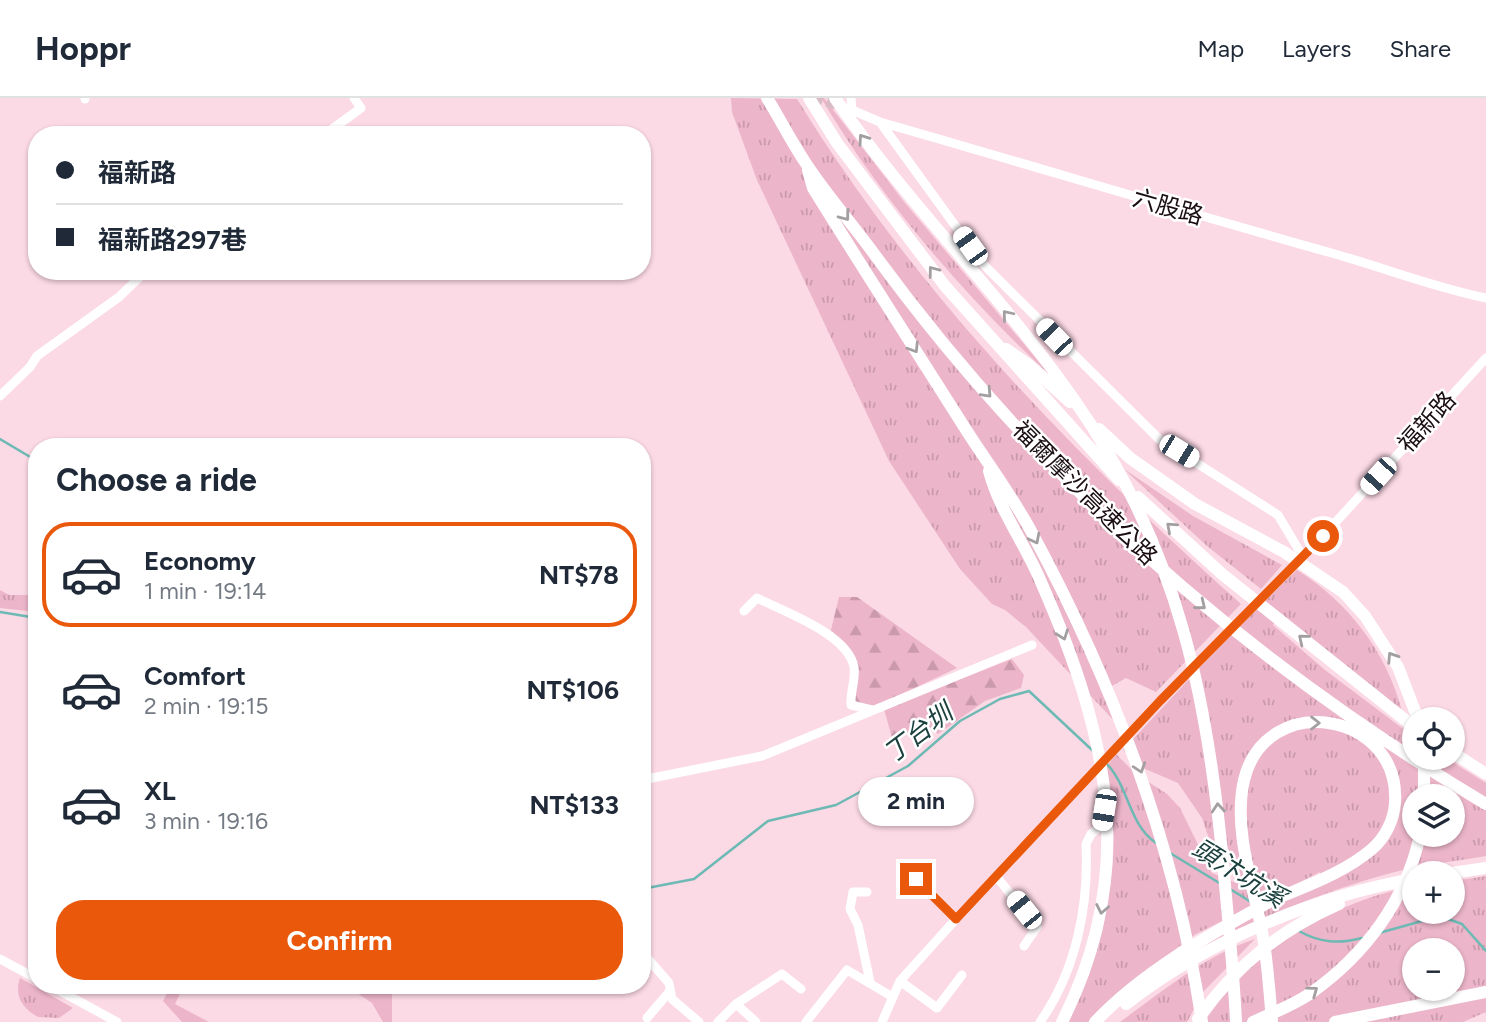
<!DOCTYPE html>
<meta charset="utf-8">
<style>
body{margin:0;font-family:Figtree,"Noto Sans TC",sans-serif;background:#f6f6f7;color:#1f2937;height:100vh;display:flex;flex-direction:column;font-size:26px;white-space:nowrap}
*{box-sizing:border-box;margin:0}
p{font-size:23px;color:#747a83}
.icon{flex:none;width:38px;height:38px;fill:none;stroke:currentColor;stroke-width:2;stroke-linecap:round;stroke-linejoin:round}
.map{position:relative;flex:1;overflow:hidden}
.panel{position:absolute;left:28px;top:340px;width:623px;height:556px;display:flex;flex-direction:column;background:#fff;border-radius:28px;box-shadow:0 2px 5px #0004}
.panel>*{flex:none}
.banner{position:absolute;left:28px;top:28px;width:623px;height:154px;border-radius:28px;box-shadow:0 2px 5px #0004;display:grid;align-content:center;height:154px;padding:0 28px;background:#fff}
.tools{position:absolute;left:1402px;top:609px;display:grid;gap:14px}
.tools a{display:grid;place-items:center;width:63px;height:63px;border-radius:50%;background:#fff;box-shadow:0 2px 5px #0004;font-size:35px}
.end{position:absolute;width:32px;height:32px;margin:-16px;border:9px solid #ea580c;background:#fff;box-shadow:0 0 0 4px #fff}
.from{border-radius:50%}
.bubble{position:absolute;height:49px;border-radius:24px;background:#fff;box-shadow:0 2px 5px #0004;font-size:23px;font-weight:700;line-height:49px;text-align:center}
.car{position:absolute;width:21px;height:42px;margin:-21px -10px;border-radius:9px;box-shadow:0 0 5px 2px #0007;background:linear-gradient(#fff 24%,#345 0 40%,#fff 0 76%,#345 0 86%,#fff 0)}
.banner b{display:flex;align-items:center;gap:24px;height:66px;font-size:26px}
.banner b+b{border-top:2px solid #e0e1e3}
.banner i{width:18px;height:18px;background:#1f2937}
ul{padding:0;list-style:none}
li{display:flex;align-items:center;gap:21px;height:105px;margin:0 14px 10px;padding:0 14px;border:4px solid transparent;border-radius:28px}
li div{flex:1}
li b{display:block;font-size:26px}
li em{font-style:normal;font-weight:700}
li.selected{border-color:#ea580c}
li>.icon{width:63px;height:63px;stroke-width:1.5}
h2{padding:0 28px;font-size:32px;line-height:84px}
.primary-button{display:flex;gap:14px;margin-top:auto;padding:14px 28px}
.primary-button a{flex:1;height:80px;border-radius:28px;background:#ea580c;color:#fff;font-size:28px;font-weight:700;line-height:80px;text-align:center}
header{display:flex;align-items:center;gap:42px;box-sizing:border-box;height:98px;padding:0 35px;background:#fff;border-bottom:2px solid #e0e1e3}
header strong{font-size:33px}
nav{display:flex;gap:38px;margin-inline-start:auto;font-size:24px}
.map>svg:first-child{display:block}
.grass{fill:url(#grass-tufts);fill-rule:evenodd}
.forest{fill:url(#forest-firs)}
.garden{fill:#ecb5c9}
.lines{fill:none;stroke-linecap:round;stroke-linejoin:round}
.stream{stroke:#6db9b4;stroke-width:2.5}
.minor-tunnel{stroke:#d9bbc6;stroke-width:9;stroke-dasharray:9 4.5;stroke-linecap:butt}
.minor{stroke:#fff;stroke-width:9}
.highway{stroke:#fff;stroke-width:12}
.oneway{stroke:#a39fa1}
.route{stroke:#ea580c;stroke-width:9}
.labels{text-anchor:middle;stroke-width:5;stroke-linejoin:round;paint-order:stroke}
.street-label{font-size:24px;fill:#1a0e13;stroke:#fff}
.water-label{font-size:26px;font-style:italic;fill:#1c413f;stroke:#fff}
</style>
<header>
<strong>Hoppr</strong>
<nav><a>Map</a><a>Layers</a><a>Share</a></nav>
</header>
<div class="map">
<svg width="1486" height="924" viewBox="0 0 1486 924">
<defs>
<pattern id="grass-tufts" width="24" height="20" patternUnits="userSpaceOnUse" patternTransform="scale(1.75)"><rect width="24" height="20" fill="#ecb5c9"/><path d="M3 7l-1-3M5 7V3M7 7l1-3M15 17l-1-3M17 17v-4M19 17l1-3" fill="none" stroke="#ca9aac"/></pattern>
<pattern id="forest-firs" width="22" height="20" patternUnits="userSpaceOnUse" patternTransform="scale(1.75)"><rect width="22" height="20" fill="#ecb5c9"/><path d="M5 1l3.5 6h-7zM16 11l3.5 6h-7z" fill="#ca9aac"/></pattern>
</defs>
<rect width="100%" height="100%" fill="#fbd9e5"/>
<!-- grass -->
<path class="grass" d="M731 0 797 1C915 193 1074 357 1241 506L1156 594 1126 580 1103 593 1119 628 1026 529 1005 512 992 506 960 471 889 363 757 82 732 14Z
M821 0H824L905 105 1051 278C965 199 881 101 821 0Z
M1124 371 1193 418 1282 467 1261 491 1207 448Z
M1297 472C1349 505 1386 553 1402 613L1280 516 1273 527 1325 572 1414 639V660H1446L1486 685V758C1451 764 1414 768 1380 778 1310 798 1246 827 1183 862L1240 824 1324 784 1320 774 1196 836 1127 887 1088 924H1066C1104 840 1127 764 1105 671L1116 656 1136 676 1167 696 1180 710 1212 775 1244 788 1232 768 1211 746 1202 720 1178 685 1143 670 1123 652 1248 518ZM1414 698H1452V737H1414Z
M0 492 9 497H37V514L0 510Z
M1486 778V914L1463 924H1204C1253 852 1329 805 1414 788V814H1452L1453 783ZM1414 852H1452V891H1414Z
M1255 841 1203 894 1187 924H1120C1163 893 1204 858 1255 841Z
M20 880 73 910 59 920 38 919C22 910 14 898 20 880Z"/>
<!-- forest -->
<path class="forest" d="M839 499H857L957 570 874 609H861L854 601C863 563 857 562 830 536Z
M1012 561 1024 577 1021 590 985 603 938 636 927 627 892 640 884 611Z"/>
<!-- garden -->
<path class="garden" d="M345 887H392V924H383L372 905Z
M171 888 181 894 175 906 209 924H182L163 903Z"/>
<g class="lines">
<!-- stream -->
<path class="stream" d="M0 341 37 363
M0 514 37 520
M1105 664C1129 687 1128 726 1156 745
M1170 755 1221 786
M642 791 694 781 768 723 836 707 908 668 960 623 1000 601 1029 593 1092 652
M1230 791 1251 804
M1299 833C1320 845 1339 846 1362 840
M1379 835 1440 818 1462 826 1486 853"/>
<!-- minor-tunnel -->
<path class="minor-tunnel" d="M814 0 842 9"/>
<!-- minor -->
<path class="minor" d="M85 0V1
M851 0 852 12 880 24C1030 67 1178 112 1328 154 1382 169 1432 189 1486 200
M880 24 983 166 1159 341 1278 417 1303 459
M324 37 361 10 354 0
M0 298 30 269 37 258 119 199 146 173
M744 513 757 500C783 513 848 536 854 569 856 581 850 594 851 607L872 612
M642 682 762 658 1032 547
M996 778 1037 829 1024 848
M917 781 956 821
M867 794H853L850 811 858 827 870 884
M642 854 669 885 672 901 699 924
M0 861 37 881
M900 883 937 910 962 877
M49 887 117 924
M736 906 756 924
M647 920 670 893
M718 924 736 906 782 876 801 891
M806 924 847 872 891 898
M882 924 900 883 956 821 1160 603 1323 438 1486 260
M1040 924C1076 873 1089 808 1086 746L1091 736 1102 727 1103 718"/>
<!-- highway -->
<path class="highway" d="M767 0C780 21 791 43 805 64 825 95 850 123 872 153 1036 379 1246 563 1486 706
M809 0 837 45 945 188 1119 382
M835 0C908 107 1002 197 1075 303 1180 453 1210 608 1225 787 1229 832 1234 878 1236 924
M808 72 813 90C862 169 913 248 963 327 985 362 1011 396 1031 433 1115 588 1176 750 1202 924
M1006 251 1029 267 1070 304
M1099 331 1130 360 1195 406 1284 454 1343 494 1365 518 1398 569 1418 621
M989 373C999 412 1026 447 1041 484 1107 634 1140 771 1062 924
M1138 399 1222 476 1414 629
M1452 654 1486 676
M1424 664V698
M1452 775 1486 770
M1126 906C1205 844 1315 798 1414 781
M1198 921C1235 868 1280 832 1339 806
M1095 924C1144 872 1211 836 1273 802 1306 788 1344 775 1372 751 1385 740 1394 722 1395 705 1401 614 1266 591 1244 682 1232 735 1256 793 1264 845 1268 871 1270 898 1272 924
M1253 924C1272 915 1294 907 1311 895 1365 857 1406 802 1420 737
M1335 924 1486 894"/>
</g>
<!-- one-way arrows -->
<defs><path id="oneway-chevron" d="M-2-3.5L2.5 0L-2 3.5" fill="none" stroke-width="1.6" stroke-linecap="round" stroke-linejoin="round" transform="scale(1.75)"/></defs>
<g class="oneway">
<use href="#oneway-chevron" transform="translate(863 41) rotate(-125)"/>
<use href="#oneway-chevron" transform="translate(845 118) rotate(53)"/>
<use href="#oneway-chevron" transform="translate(933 173) rotate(-127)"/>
<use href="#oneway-chevron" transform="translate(1007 217) rotate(-130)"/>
<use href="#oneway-chevron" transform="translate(914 250) rotate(58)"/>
<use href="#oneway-chevron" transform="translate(987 295) rotate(47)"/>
<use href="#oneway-chevron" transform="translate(1171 429) rotate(-138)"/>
<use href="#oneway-chevron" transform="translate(1035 441) rotate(63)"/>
<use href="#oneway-chevron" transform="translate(1201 507) rotate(39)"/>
<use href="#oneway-chevron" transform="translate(1063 537) rotate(70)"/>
<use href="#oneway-chevron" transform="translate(1303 541) rotate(-141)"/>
<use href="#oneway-chevron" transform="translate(1392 559) rotate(-123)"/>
<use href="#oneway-chevron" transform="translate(1315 625)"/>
<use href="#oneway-chevron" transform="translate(1140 670) rotate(71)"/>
<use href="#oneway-chevron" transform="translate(1218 710) rotate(-95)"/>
<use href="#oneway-chevron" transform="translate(1102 811) rotate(101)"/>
<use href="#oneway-chevron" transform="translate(1313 893) rotate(-36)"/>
</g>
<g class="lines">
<!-- route -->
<path class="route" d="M916 781 956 821 1160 603 1323 438"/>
</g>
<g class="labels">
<!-- street labels -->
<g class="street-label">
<text transform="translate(1168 109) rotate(16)" y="8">六股路</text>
<text transform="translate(1427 324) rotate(-48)" y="8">福新路</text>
<text transform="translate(1085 395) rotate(45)" y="8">福爾摩沙高速公路</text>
</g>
<!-- water labels -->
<g class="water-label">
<text transform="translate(918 635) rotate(-37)" y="9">丁台圳</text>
<text transform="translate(1239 775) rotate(32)" y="9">頭汴坑溪</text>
</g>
</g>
</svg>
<div class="tools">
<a><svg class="icon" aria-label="locate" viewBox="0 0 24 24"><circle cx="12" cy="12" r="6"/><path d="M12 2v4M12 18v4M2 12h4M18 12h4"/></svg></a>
<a><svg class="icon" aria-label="layers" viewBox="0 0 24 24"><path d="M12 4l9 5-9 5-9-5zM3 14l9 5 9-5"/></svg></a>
<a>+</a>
<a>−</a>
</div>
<i class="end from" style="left:1323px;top:438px"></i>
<i class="end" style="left:916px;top:781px"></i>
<div class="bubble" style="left:858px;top:679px;width:116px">2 min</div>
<i class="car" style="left:970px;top:148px;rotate:324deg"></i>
<i class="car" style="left:1054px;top:239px;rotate:316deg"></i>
<i class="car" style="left:1179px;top:353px;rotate:121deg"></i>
<i class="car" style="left:1378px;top:378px;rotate:222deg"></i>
<i class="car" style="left:1104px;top:712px;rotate:189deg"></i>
<i class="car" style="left:1024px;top:812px;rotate:321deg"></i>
<div class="banner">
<b><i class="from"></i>福新路</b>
<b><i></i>福新路297巷</b>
</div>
<section class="panel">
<h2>Choose a ride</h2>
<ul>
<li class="selected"><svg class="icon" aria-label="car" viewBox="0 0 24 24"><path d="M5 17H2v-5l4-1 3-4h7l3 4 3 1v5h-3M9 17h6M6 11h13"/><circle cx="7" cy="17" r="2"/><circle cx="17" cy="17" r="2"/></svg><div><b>Economy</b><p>1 min · 19:14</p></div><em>NT$78</em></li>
<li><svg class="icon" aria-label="car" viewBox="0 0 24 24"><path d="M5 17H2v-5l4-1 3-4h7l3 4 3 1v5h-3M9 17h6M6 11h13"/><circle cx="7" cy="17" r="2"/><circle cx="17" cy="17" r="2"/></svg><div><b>Comfort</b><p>2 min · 19:15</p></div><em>NT$106</em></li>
<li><svg class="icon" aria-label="car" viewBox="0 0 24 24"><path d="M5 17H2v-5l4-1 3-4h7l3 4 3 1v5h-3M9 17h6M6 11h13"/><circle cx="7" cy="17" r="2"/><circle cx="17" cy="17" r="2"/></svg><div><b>XL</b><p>3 min · 19:16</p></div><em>NT$133</em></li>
</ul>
<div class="primary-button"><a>Confirm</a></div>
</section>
</div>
